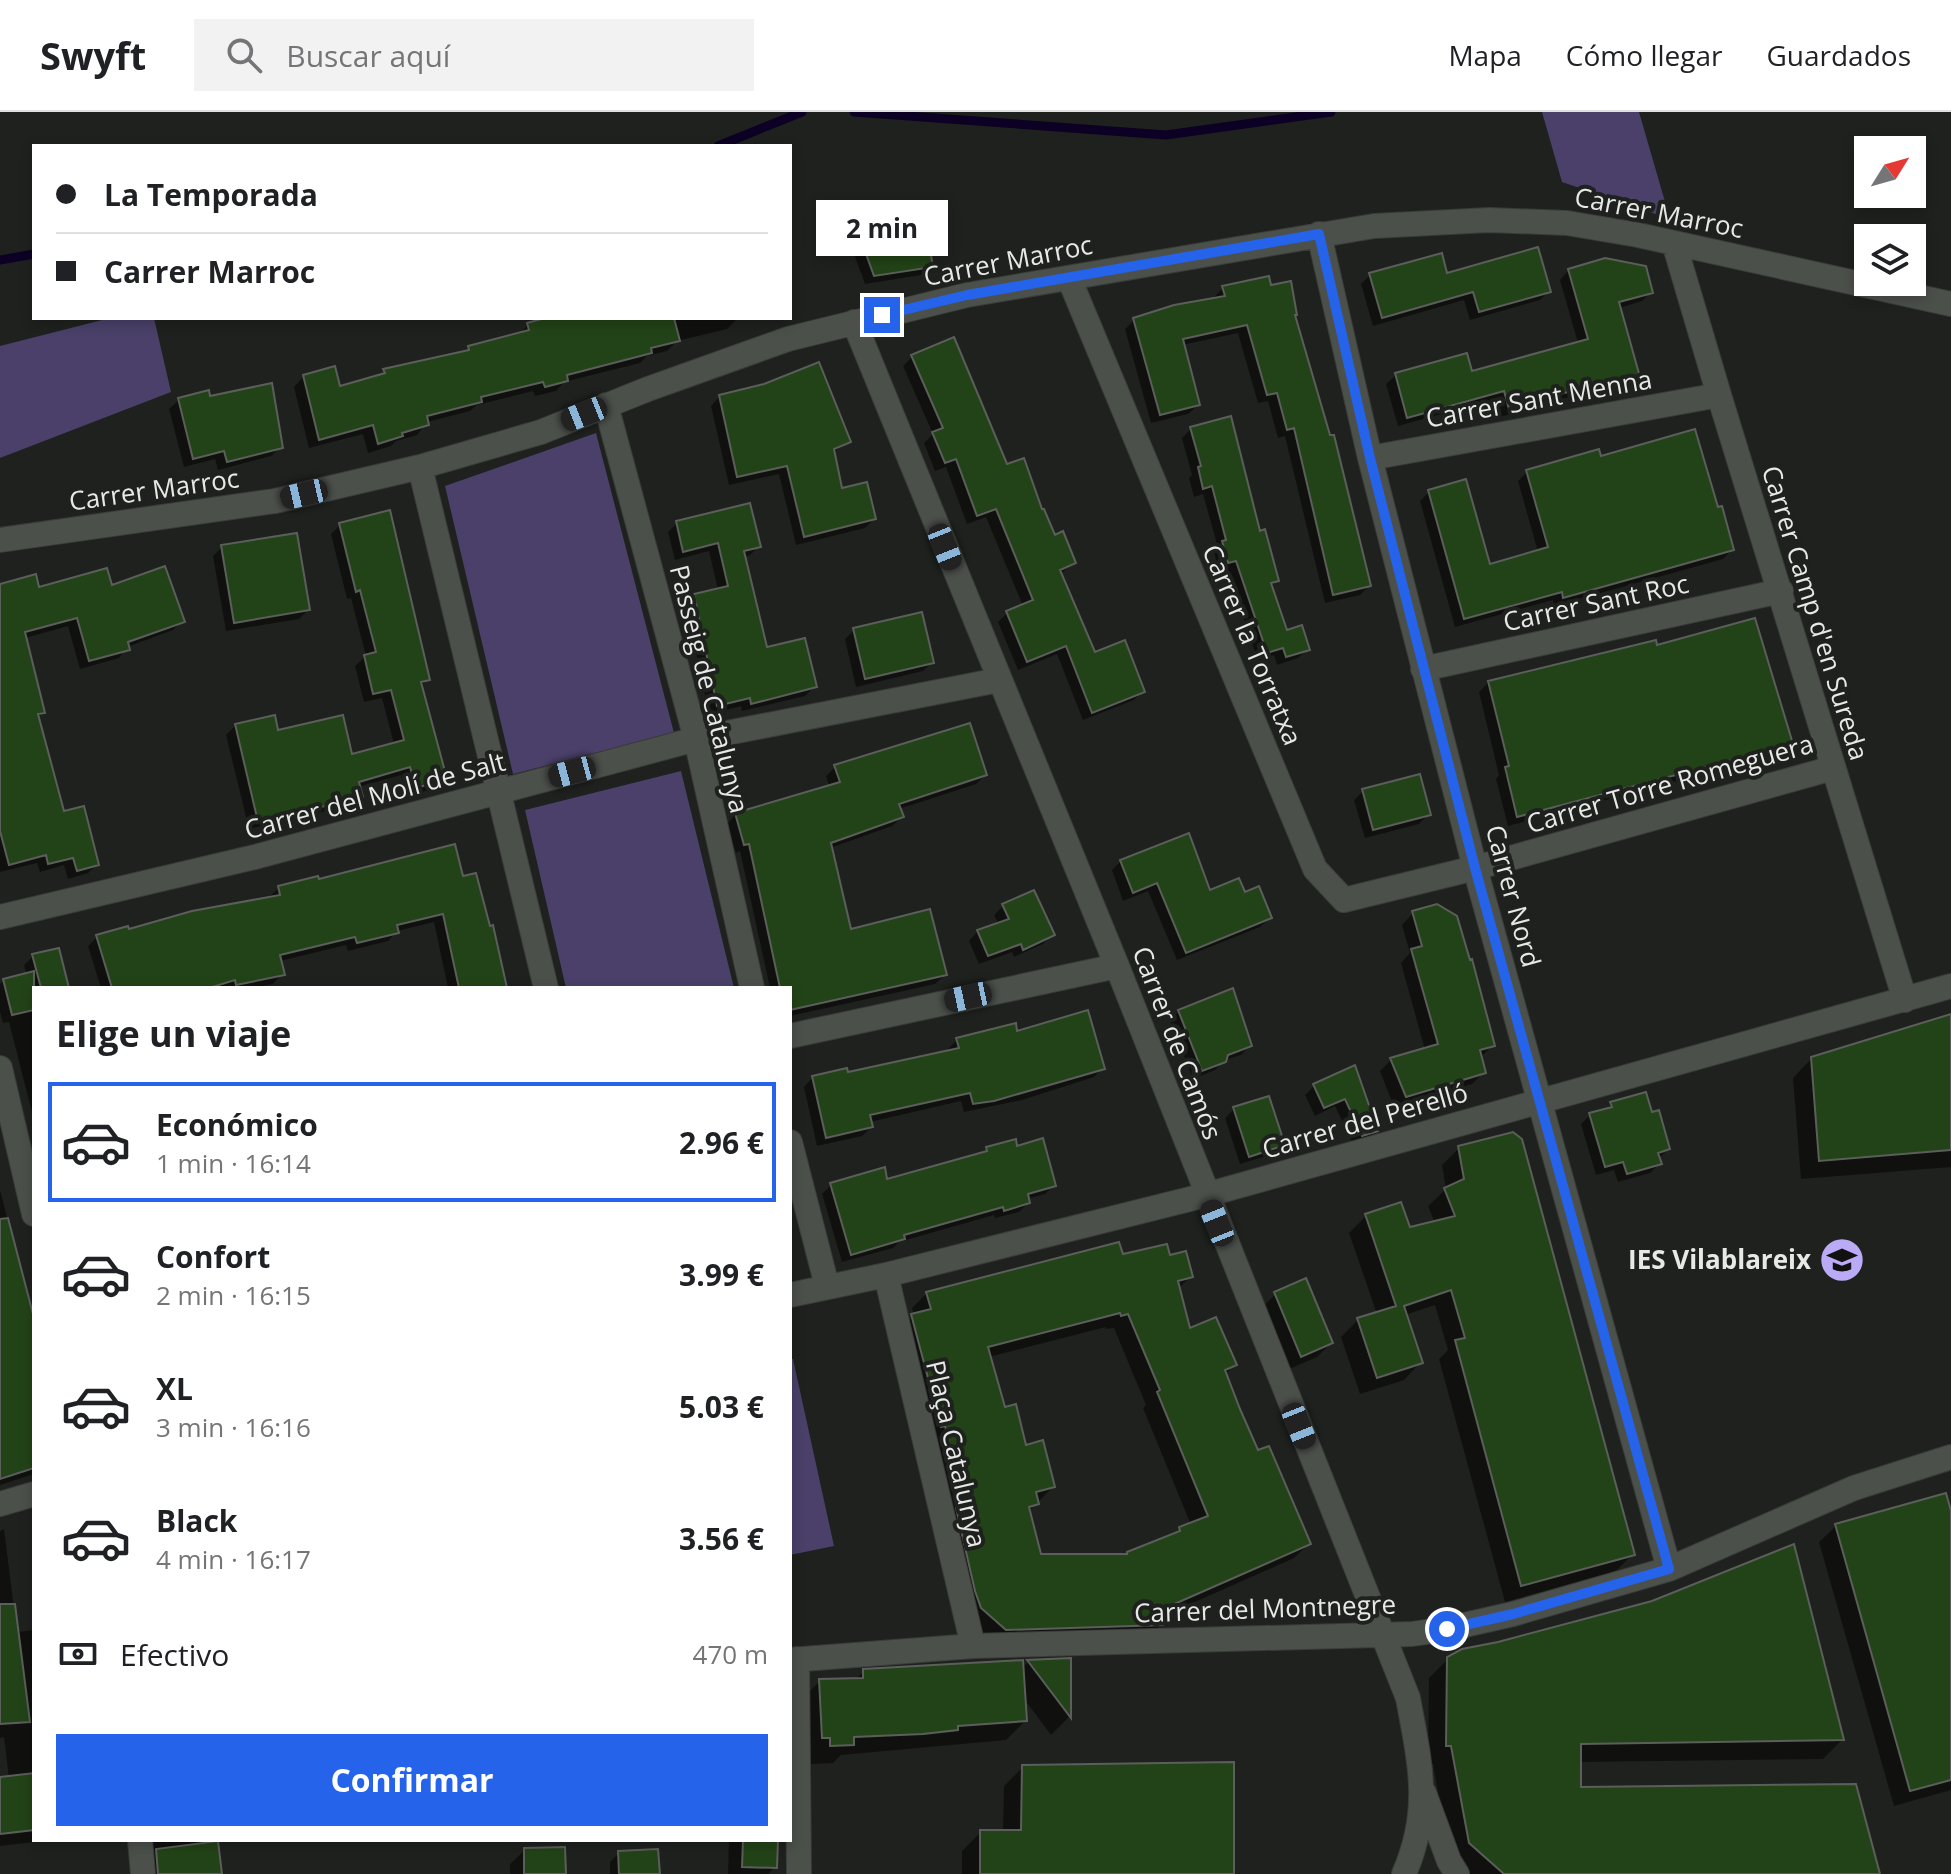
<!DOCTYPE html>
<html lang="es">
<meta charset="utf-8">
<style>
body{margin:0;font-family:"Open Sans",sans-serif;background:#f2f2f2;color:#202124;height:100vh;display:flex;flex-direction:column;font-size:30px;white-space:nowrap}
*{box-sizing:border-box;margin:0}
p{font-size:26px;color:#757577}
.icon{flex:none;width:44px;height:44px;fill:none;stroke:currentColor;stroke-width:2;stroke-linecap:round;stroke-linejoin:round}
.map{position:relative;flex:1;overflow:hidden}
.drawer{position:absolute;left:32px;top:874px;width:760px;height:856px;display:flex;flex-direction:column;background:#fff;border-radius:0px;box-shadow:0 4px 12px #0003}
.drawer>*{flex:none}
.hud{position:absolute;left:32px;top:32px;width:760px;height:176px;border-radius:0px;box-shadow:0 4px 12px #0003;display:grid;align-content:center;height:176px;padding:0 24px;background:#fff}
.needle{width:52px;rotate:53deg}
.controls{position:absolute;left:1854px;top:24px;display:grid;gap:16px}
.controls a{display:grid;place-items:center;width:72px;height:72px;border-radius:0px;background:#fff;box-shadow:0 4px 12px #0003;font-size:40px}
.end{position:absolute;width:36px;height:36px;margin:-18px;border:10px solid #2563eb;background:#fff;box-shadow:0 0 0 4px #fff}
.from{border-radius:50%}
.bubble{position:absolute;height:56px;border-radius:0px;background:#fff;box-shadow:0 4px 12px #0003;font-size:26px;font-weight:700;line-height:56px;text-align:center}
.car{position:absolute;width:24px;height:48px;margin:-24px -12px;border-radius:10px;box-shadow:0 0 6px 2px #0007;background:linear-gradient(#222 24%,#8ab4d8 0 40%,#222 0 76%,#8ab4d8 0 86%,#222 0)}
.hud b{display:flex;align-items:center;gap:28px;height:76px;font-size:30px}
.hud b+b{border-top:2px solid #e0e0e0}
.hud i{width:20px;height:20px;background:#202124}
ul{padding:0;list-style:none}
li{display:flex;align-items:center;gap:24px;height:120px;margin:0 16px 12px;padding:0 8px;border:4px solid transparent;border-radius:0px}
li div{flex:1}
li b{display:block;font-size:30px}
li em{font-style:normal;font-weight:700}
li.current{border-color:#2563eb}
li>.icon{width:72px;height:72px;stroke-width:1.5}
h2{padding:0 24px;font-size:36px;line-height:96px}
.pay{display:flex;align-items:center;gap:20px;height:88px;padding:0 24px;font-size:30px}
.pay p{margin-inline-start:auto}
.primary-button{display:flex;gap:16px;margin-top:auto;padding:16px 24px}
.primary-button a{flex:1;height:92px;border-radius:0px;background:#2563eb;color:#fff;font-size:32px;font-weight:700;line-height:92px;text-align:center}
header{display:flex;align-items:center;gap:48px;box-sizing:border-box;height:112px;padding:0 40px;background:#fff;border-bottom:2px solid #e0e0e0}
header strong{font-size:38px}
nav{display:flex;gap:44px;margin-inline-start:auto;font-size:28px}
.search{width:560px;height:72px;background:#f2f2f2;display:flex;align-items:center;gap:20px;box-sizing:border-box;padding:0 28px;border-radius:0px;color:#757577;font-size:30px}
.map>svg:first-child{display:block}
.park{fill:#4a4069}
.shadow{fill:#0007;fill-rule:evenodd}
.lines{fill:none;stroke-linecap:round;stroke-linejoin:round}
.stream{stroke:#0c0024;stroke-width:9}
.building{fill:#224317;stroke:#5b5e5a;stroke-width:2;fill-rule:evenodd}
.minor-casing{stroke:#393c39;stroke-width:26}
.minor{stroke:#4c504b;stroke-width:24}
.route{stroke:#2563eb;stroke-width:10}
.labels{text-anchor:middle;stroke-width:8;stroke-linejoin:round;paint-order:stroke}
.street-label{font-size:26px;fill:#e7e9e7;stroke:#1e211d}
.poi-label{font-size:26px;font-weight:bold;fill:#e7e9e7;stroke:#1e211d;text-anchor:end}
</style>
<header>
<strong>Swyft</strong>
<div class="search"><svg class="icon" aria-label="search" viewBox="0 0 24 24"><circle cx="10" cy="10" r="6"/><path d="M15 15l6 6"/></svg>Buscar aquí</div>
<nav><a>Mapa</a><a>Cómo llegar</a><a>Guardados</a></nav>
</header>
<div class="map">
<svg width="1951" height="1762" viewBox="0 0 1951 1762">
<rect width="100%" height="100%" fill="#1e211d"/>
<!-- park -->
<path class="park" d="M1542 0H1639L1670 107 1562 70Z
M110 206H154L171 280 0 346V234Z
M596 321 674 621 513 662 445 374Z
M681 659 734 876H566L525 698Z
M790 1247H793L834 1434 790 1443Z"/>
<!-- shadow -->
<path class="shadow" d="M855 111 896 118 936 134 928 141 930 154 921 163 865 172 846 120Z
M1569 158 1651 180 1642 189 1619 196 1638 265 1628 274 1591 284 1590 279 1500 305 1495 287 1398 314 1386 272 1396 263 1471 261 1578 231 1560 168Z
M1370 163H1446L1549 179 1540 188 1470 208 1464 188 1373 214 1361 172Z
M1269 175 1294 204 1369 474 1360 483 1325 491 1285 324 1278 326 1268 289 1258 291 1238 221 1182 233 1198 293 1188 302 1151 311 1125 217 1134 208 1215 188 1214 185 1223 176Z
M549 206 737 207 727 217 677 229 667 239 647 244 640 251 564 270 556 279 535 284 533 279 477 293 470 299 427 310 417 323 396 329 391 334 368 341 363 322 309 336 294 275 304 264 339 276 379 265 384 259 463 242 469 236 517 224 528 213Z
M953 227 1006 354 1041 400 1054 426 1074 451 1060 462 1094 543 1143 579 1134 588 1083 608 1057 542 1018 558 998 510 1007 501 1023 494 986 405 967 412 946 355 935 359 924 331 933 322 903 254 912 245Z
M720 284 849 329 833 341 841 379 874 407 865 416 796 433 779 362 729 373 711 294Z
M209 286 281 335 271 344 218 358 215 347 184 355 169 297 179 288Z
M1191 317 1259 421 1277 468 1270 475 1286 521 1308 537 1298 546 1277 553 1274 543 1258 549 1227 457 1219 459 1214 440 1218 436 1203 382 1194 385 1189 366 1192 363 1182 326Z
M1599 347 1716 398 1732 438 1723 447 1554 494 1553 488 1455 515 1420 389 1429 380 1488 454 1538 440 1518 369 1527 360Z
M677 411 759 434 750 443 744 445 766 538 815 574 805 584 742 599 741 594 709 602 686 493 695 484 718 478 709 439 675 448 668 420Z
M340 413 428 567 420 575 445 666 436 676 407 684 401 663 358 675 360 684 351 693 249 717 226 623 236 613 277 621 351 644 394 632 382 586 364 590 355 554 366 544 351 486 347 487 331 422Z
M222 435 308 498 299 507 226 519 213 444Z
M0 474 38 477 111 476 182 509 173 518 127 535 119 546 80 557 68 514 25 526 43 600 37 606 63 701 97 752 88 761 68 767 64 753 40 760 37 751 0 760Z
M854 518 932 550 923 559 856 575 845 527Z
M1656 536 1791 631 1781 641 1508 714 1496 667 1499 663 1479 580 1489 570Z
M835 655 985 663 976 672 899 697 902 705 892 714 830 736 850 819 945 863 935 872 790 904V876H770L740 739 736 741 727 712 736 702 830 676 826 664Z
M1363 679 1428 703 1419 712 1365 726 1354 688Z
M1121 749 1209 780 1244 783 1270 806 1260 815 1177 848 1148 779 1123 789 1112 758Z
M462 766 505 876H448L434 810 397 819 388 829 348 839 346 833 280 849 282 862 273 872 253 876H101L88 834 97 825 269 785 279 776 318 769Z
M1003 794 1052 823 1043 832 1014 845 1012 840 979 852 969 829 978 819 999 813 994 803Z
M1413 801 1492 934 1480 946 1484 960 1472 972 1394 995 1380 959 1391 948 1425 938 1401 851 1410 841 1402 813Z
M33 844 67 876H34V1008L9 910 3 911 0 900V872L4 868 27 863 24 853Z
M1179 899 1250 933 1241 943 1225 948 1215 958 1193 967 1170 908Z
M1951 904V1055L1801 1067 1793 966 1812 946Z
M1016 921 1103 956 1094 965 1022 988 964 1000 961 989 870 1010 871 1015 862 1024 817 1034 804 975 813 965 846 962 949 940 948 937 957 928Z
M1354 955 1375 1019 1366 1028 1353 1032 1335 994 1315 1004 1305 983 1314 974Z
M1611 992 1651 1002 1668 1037 1658 1047 1659 1052 1650 1061 1618 1070 1614 1058 1596 1063 1581 1012 1590 1003 1605 999Z
M1234 997 1282 1033 1273 1042 1240 1052 1225 1006Z
M1016 1036 1054 1073 1045 1082 1027 1087 1028 1091 1019 1100 995 1106 994 1103 899 1130 893 1136 842 1150 822 1082 831 1073 886 1070 983 1042 987 1037Z
M1459 1036 1633 1442 1616 1459 1505 1490 1439 1247 1448 1238 1435 1193 1405 1203 1420 1251 1404 1268 1360 1282 1341 1225 1358 1208 1377 1202 1349 1121 1366 1104 1408 1117 1435 1111 1428 1094 1446 1077 1442 1053Z
M0 1078 34 1209V1362L0 1373Z
M1122 1145H1169L1190 1165 1178 1177 1189 1219 1234 1253 1225 1263 1257 1341 1309 1432 1294 1446 1161 1505V1513L1146 1527 991 1532 967 1510 897 1219 914 1203 912 1196 927 1181ZM1106 1215V1217L1114 1216 1146 1293 1143 1296 1191 1413 1180 1417 1174 1424 1126 1444H1040L1028 1400 1053 1375 1025 1335 1003 1297 989 1245Z
M1276 1182 1331 1231 1317 1245 1287 1258 1261 1196Z
M1951 1406V1678L1894 1694 1819 1430 1836 1414Z
M4 1417 17 1520 34 1518V1728H52L0 1734V1667L9 1666 4 1625 0 1626V1419Z
M1498 1532 1842 1628 1823 1647 1579 1650V1677L1878 1762H1463L1450 1750 1433 1652H1428L1429 1566 1448 1547Z
M1069 1548V1605L1051 1623 1024 1587 1025 1609 1006 1628 841 1643 833 1651 811 1652V1644L803 1645 801 1588 820 1569 855 1568 864 1559 1022 1556 1028 1550Z
M1023 1655 1232 1762H962V1739L981 1720H1003L1004 1674Z
M134 1728H216L220 1762H142Z
M729 1728H776L775 1755 768 1762H728Z
M525 1738 564 1762H510V1752Z
M619 1741 658 1762H610V1750Z"/>
<g class="lines">
<!-- stream -->
<path class="stream" d="M854 0 1166 23 1331 0
M718 34 802 0
M0 148 34 142"/>
</g>
<!-- building -->
<path class="building" d="M897 106 898 115 934 111 938 135 930 137 933 155 874 164 854 109Z
M1538 135 1551 180 1479 200 1473 180 1382 206 1369 161 1442 141 1447 161Z
M1605 146 1646 154 1653 181 1619 190 1640 265 1600 276 1599 271 1509 297 1504 279 1407 306 1395 261 1467 241 1472 259 1588 227 1568 157Z
M1269 164 1271 173 1291 169 1297 203H1295L1330 323H1334L1371 474 1333 483 1294 316 1287 318 1277 281 1267 283 1247 213 1183 227 1200 293 1160 303 1133 206 1174 193 1225 184 1222 174Z
M545 206H674L680 229 651 236 652 241 567 263 568 269 545 275 543 270 481 285 482 290 427 304 429 313 402 321 403 324 378 332 373 313 319 328 303 263 335 254 340 274 385 261 383 257 469 238 468 234 529 218 527 211Z
M954 225 1007 352 1024 346 1042 397H1044L1055 423 1063 419 1076 451 1060 458 1095 540 1125 528 1145 580 1092 601 1066 534 1027 550 1006 499 1033 488 996 397 977 404 956 347 945 351 932 320 943 316 911 243Z
M819 250 851 330 834 337 842 376 867 370 876 407 804 425 787 354 737 365 719 283 764 272Z
M272 271 283 336 227 350 224 339 193 347 178 286 209 278 210 284Z
M1231 304 1260 419 1265 417 1279 469 1271 471 1287 518 1302 513 1310 538 1286 545 1283 536 1267 541 1236 449 1228 451 1222 429 1226 428 1212 374 1203 377 1198 355 1201 354 1190 315Z
M1695 317 1718 395 1722 394 1734 438 1563 486 1562 480 1464 507 1428 378 1466 367 1490 452 1548 435 1526 358 1599 337 1601 344Z
M750 391 761 435 744 439 767 535 805 526 817 575 751 592 750 586 717 594 694 482 728 474 718 431 683 440 676 409Z
M390 398 430 568 421 570 447 667 416 676 410 655 359 670 363 685 258 710 235 612 275 603 278 618 343 603 352 642 404 628 391 578 373 582 364 543 376 540 360 478 356 480 339 411Z
M297 421 310 498 234 511 221 433Z
M165 454 185 510 128 530 130 538 89 549 77 506 25 520 45 601 38 602 64 699 84 694 99 753 77 759 73 746 48 752 46 743 9 753 0 719V472L36 462 39 475 107 456 112 473Z
M922 500 934 551 865 567 853 516Z
M1755 506 1793 632 1517 705 1505 655 1509 654 1488 569 1656 528 1657 533Z
M970 611 987 663 899 692 904 705 831 731 851 817 930 797 947 863 790 898V876H780L749 732 744 733 735 701 840 670 834 653Z
M1420 662 1431 703 1373 718 1362 677Z
M1189 721 1210 778 1239 766 1245 780 1259 774 1272 806 1186 841 1157 771 1133 781 1120 748Z
M455 732 463 764 476 761 490 814 493 813 507 876H459L443 802 397 813 399 821 357 831 355 825 280 843 285 863 236 873 235 868 209 876H112L96 823 128 814 129 817 192 799 280 783 278 774 318 764 319 767Z
M1034 778 1055 823 1023 838 1021 832 988 844 977 818 1009 807 1002 792Z
M1437 792 1457 804 1470 848 1472 847 1495 934 1480 938 1486 961 1406 985 1390 946 1438 932 1411 837 1422 834 1412 799Z
M59 836 69 876H41L32 842Z
M34 859V898L12 903 3 867Z
M1233 876 1252 934 1228 943 1226 950 1202 959 1178 898Z
M1088 898 1105 957 994 989 973 992 970 981 870 1003 873 1015 826 1026 812 964 847 956 848 960 959 936 956 926 1016 911 1017 919Z
M1951 902V1038L1819 1049 1811 945Z
M1355 953 1378 1019 1362 1024 1345 987 1324 996 1313 972Z
M1646 980 1652 1000 1659 998 1670 1037 1658 1041 1662 1052 1627 1062 1623 1050 1605 1055 1589 1001 1612 995 1610 990Z
M1269 984 1285 1033 1249 1045 1233 995Z
M1513 1020 1522 1027 1635 1443 1521 1474 1455 1228 1465 1226 1451 1178 1404 1194 1423 1251 1377 1266 1357 1206 1396 1194 1365 1102 1401 1090 1410 1115 1455 1104 1444 1076 1464 1067 1458 1034Z
M1043 1026 1056 1074 1028 1082 1030 1091 1004 1099 1003 1095 904 1123 905 1127 851 1143 830 1071 885 1055 887 1067 987 1039 986 1035 1016 1027 1017 1034Z
M8 1106 34 1206V1356L0 1367V1107Z
M1119 1130 1123 1142 1167 1132 1170 1143 1186 1139 1193 1165 1178 1169 1190 1216 1216 1205 1237 1253 1225 1258 1240 1297 1258 1338 1269 1334 1311 1432 1163 1497V1513L1006 1518 981 1496 975 1479 956 1396 965 1393 963 1383 945 1314 941 1315 911 1202 931 1197 926 1180ZM1120 1201 1121 1204 1128 1202 1160 1278 1157 1280 1208 1404 1179 1415 1180 1419 1127 1440V1442H1041L1029 1395 1039 1392 1036 1380 1055 1375 1043 1328 1026 1333 1016 1292 1005 1295 988 1235Z
M1306 1166 1333 1231 1301 1245 1274 1180Z
M1946 1381 1951 1399V1668L1910 1679 1835 1412Z
M1794 1432 1844 1628 1581 1632V1675L1856 1672 1880 1762H1504L1469 1731 1451 1634H1446L1447 1545 1462 1537 1498 1530 1652 1489Z
M0 1492H15L30 1610 0 1612Z
M1071 1546V1606L1027 1548Z
M1023 1548 1027 1609 958 1614V1618L923 1622 854 1625V1633L830 1634V1626H822L819 1567 863 1566V1557Z
M1234 1650V1762H980V1718H1021L1022 1653Z
M34 1661V1718L0 1722V1665Z
M743 1728H778L777 1756 742 1755Z
M218 1729 222 1762H158L156 1737Z
M565 1735 566 1762H524V1736Z
M658 1737 660 1762H619L618 1739Z"/>
<g class="lines">
<!-- minor casing -->
<g class="minor-casing">
<path id="minor" d="M1319 122 1370 346 1475 756 1669 1457
M1674 131 1719 283 1905 888
M1069 166 1315 757 1344 788 1475 756 1833 656
M854 210 1117 854 1408 1586C1420 1652 1432 1697 1404 1762
M606 293 696 627 752 876
M1370 346 1719 283
M420 355 546 876
M0 428 275 389 420 355 541 320 648 277 788 227 967 183 1374 114 1489 108 1567 111 1638 123 1951 192
M1423 557 1781 479
M0 805 255 745 696 627 999 568
M790 924 1117 854
M0 956 34 1102
M790 1030 827 1174
M886 1163 973 1534
M790 1183 886 1163 1206 1083 1951 874
M0 1392 34 1382
M797 1547 799 1762
M790 1548 973 1534 1412 1522 1447 1517 1513 1502 1669 1457 1854 1376 1951 1345
M1424 1681 1449 1749 1457 1762
M140 1728 143 1762"/>
</g>
<!-- minor -->
<use href="#minor" class="minor"/>
</g>
<g class="lines">
<!-- route -->
<path class="route" d="M882 203 967 183 1319 122 1370 346 1475 756 1669 1457 1513 1502 1447 1517"/>
</g>
<!-- icons -->
<defs>
<g id="school-disc" transform="scale(2.3)"><circle r="9.5" fill="#bbaaf6" stroke="#1e211d"/><path d="M0-5L7-2L0 1L-7-2ZM-4 1L0 2.5L4 1V4Q0 6-4 4Z" fill="#111"/></g>
</defs>
<g fill-rule="evenodd">
<use href="#school-disc" x="1842" y="1148"/>
</g>
<g class="labels">
<!-- street labels -->
<g class="street-label">
<text transform="translate(1659 101) rotate(11)" y="9">Carrer Marroc</text>
<text transform="translate(1008 149) rotate(-11)" y="9">Carrer Marroc</text>
<text transform="translate(1539 287) rotate(-10)" y="9">Carrer Sant Menna</text>
<text transform="translate(154 378) rotate(-8)" y="9">Carrer Marroc</text>
<text transform="translate(1596 491) rotate(-12)" y="9">Carrer Sant Roc</text>
<text transform="translate(1815 501) rotate(73)" y="9">Carrer Camp d'en Sureda</text>
<text transform="translate(1252 533) rotate(67)" y="9">Carrer la Torratxa</text>
<text transform="translate(709 577) rotate(76)" y="9">Passeig de Catalunya</text>
<text transform="translate(1670 672) rotate(-16)" y="9">Carrer Torre Romeguera</text>
<text transform="translate(375 684) rotate(-15)" y="9">Carrer del Molí de Salt</text>
<text transform="translate(1513 784) rotate(75)" y="9">Carrer Nord</text>
<text transform="translate(1177 931) rotate(69)" y="9">Carrer de Camós</text>
<text transform="translate(1365 1009) rotate(-16)" y="9">Carrer del Perelló</text>
<text transform="translate(956 1342) rotate(77)" y="9">Plaça Catalunya</text>
<text transform="translate(1265 1497) rotate(-2)" y="9">Carrer del Montnegre</text>
</g>
<!-- poi labels -->
<g class="poi-label">
<text x="1811" y="1157">IES Vilablareix</text>
</g>
</g>
</svg>
<div class="controls">
<a><svg class="needle" viewBox="-14 -14 28 28"><path d="M0-13l5 13h-10z" fill="#e53935"/><path d="M0 13l5-13h-10z" fill="#757577"/></svg></a>
<a><svg class="icon" aria-label="layers" viewBox="0 0 24 24"><path d="M12 4l9 5-9 5-9-5zM3 14l9 5 9-5"/></svg></a>
</div>
<i class="end from" style="left:1447px;top:1517px"></i>
<i class="end" style="left:882px;top:203px"></i>
<div class="bubble" style="left:816px;top:88px;width:132px">2 min</div>
<i class="car" style="left:584px;top:302px;rotate:248deg"></i>
<i class="car" style="left:304px;top:382px;rotate:257deg"></i>
<i class="car" style="left:945px;top:435px;rotate:158deg"></i>
<i class="car" style="left:572px;top:660px;rotate:255deg"></i>
<i class="car" style="left:968px;top:885px;rotate:258deg"></i>
<i class="car" style="left:1217px;top:1111px;rotate:338deg"></i>
<i class="car" style="left:1299px;top:1314px;rotate:158deg"></i>
<div class="hud">
<b><i class="from"></i>La Temporada</b>
<b><i></i>Carrer Marroc</b>
</div>
<section class="drawer">
<h2>Elige un viaje</h2>
<ul>
<li class="current"><svg class="icon" aria-label="car" viewBox="0 0 24 24"><path d="M5 17H2v-5l4-1 3-4h7l3 4 3 1v5h-3M9 17h6M6 11h13"/><circle cx="7" cy="17" r="2"/><circle cx="17" cy="17" r="2"/></svg><div><b>Económico</b><p>1 min · 16:14</p></div><em>2.96 €</em></li>
<li><svg class="icon" aria-label="car" viewBox="0 0 24 24"><path d="M5 17H2v-5l4-1 3-4h7l3 4 3 1v5h-3M9 17h6M6 11h13"/><circle cx="7" cy="17" r="2"/><circle cx="17" cy="17" r="2"/></svg><div><b>Confort</b><p>2 min · 16:15</p></div><em>3.99 €</em></li>
<li><svg class="icon" aria-label="car" viewBox="0 0 24 24"><path d="M5 17H2v-5l4-1 3-4h7l3 4 3 1v5h-3M9 17h6M6 11h13"/><circle cx="7" cy="17" r="2"/><circle cx="17" cy="17" r="2"/></svg><div><b>XL</b><p>3 min · 16:16</p></div><em>5.03 €</em></li>
<li><svg class="icon" aria-label="car" viewBox="0 0 24 24"><path d="M5 17H2v-5l4-1 3-4h7l3 4 3 1v5h-3M9 17h6M6 11h13"/><circle cx="7" cy="17" r="2"/><circle cx="17" cy="17" r="2"/></svg><div><b>Black</b><p>4 min · 16:17</p></div><em>3.56 €</em></li>
</ul>
<div class="pay"><svg class="icon" aria-label="cash" viewBox="0 0 24 24"><path d="M3 7h18v10H3z"/><circle cx="12" cy="12" r="2"/></svg>Efectivo<p>470 m</p></div>
<div class="primary-button"><a>Confirmar</a></div>
</section>
</div>
